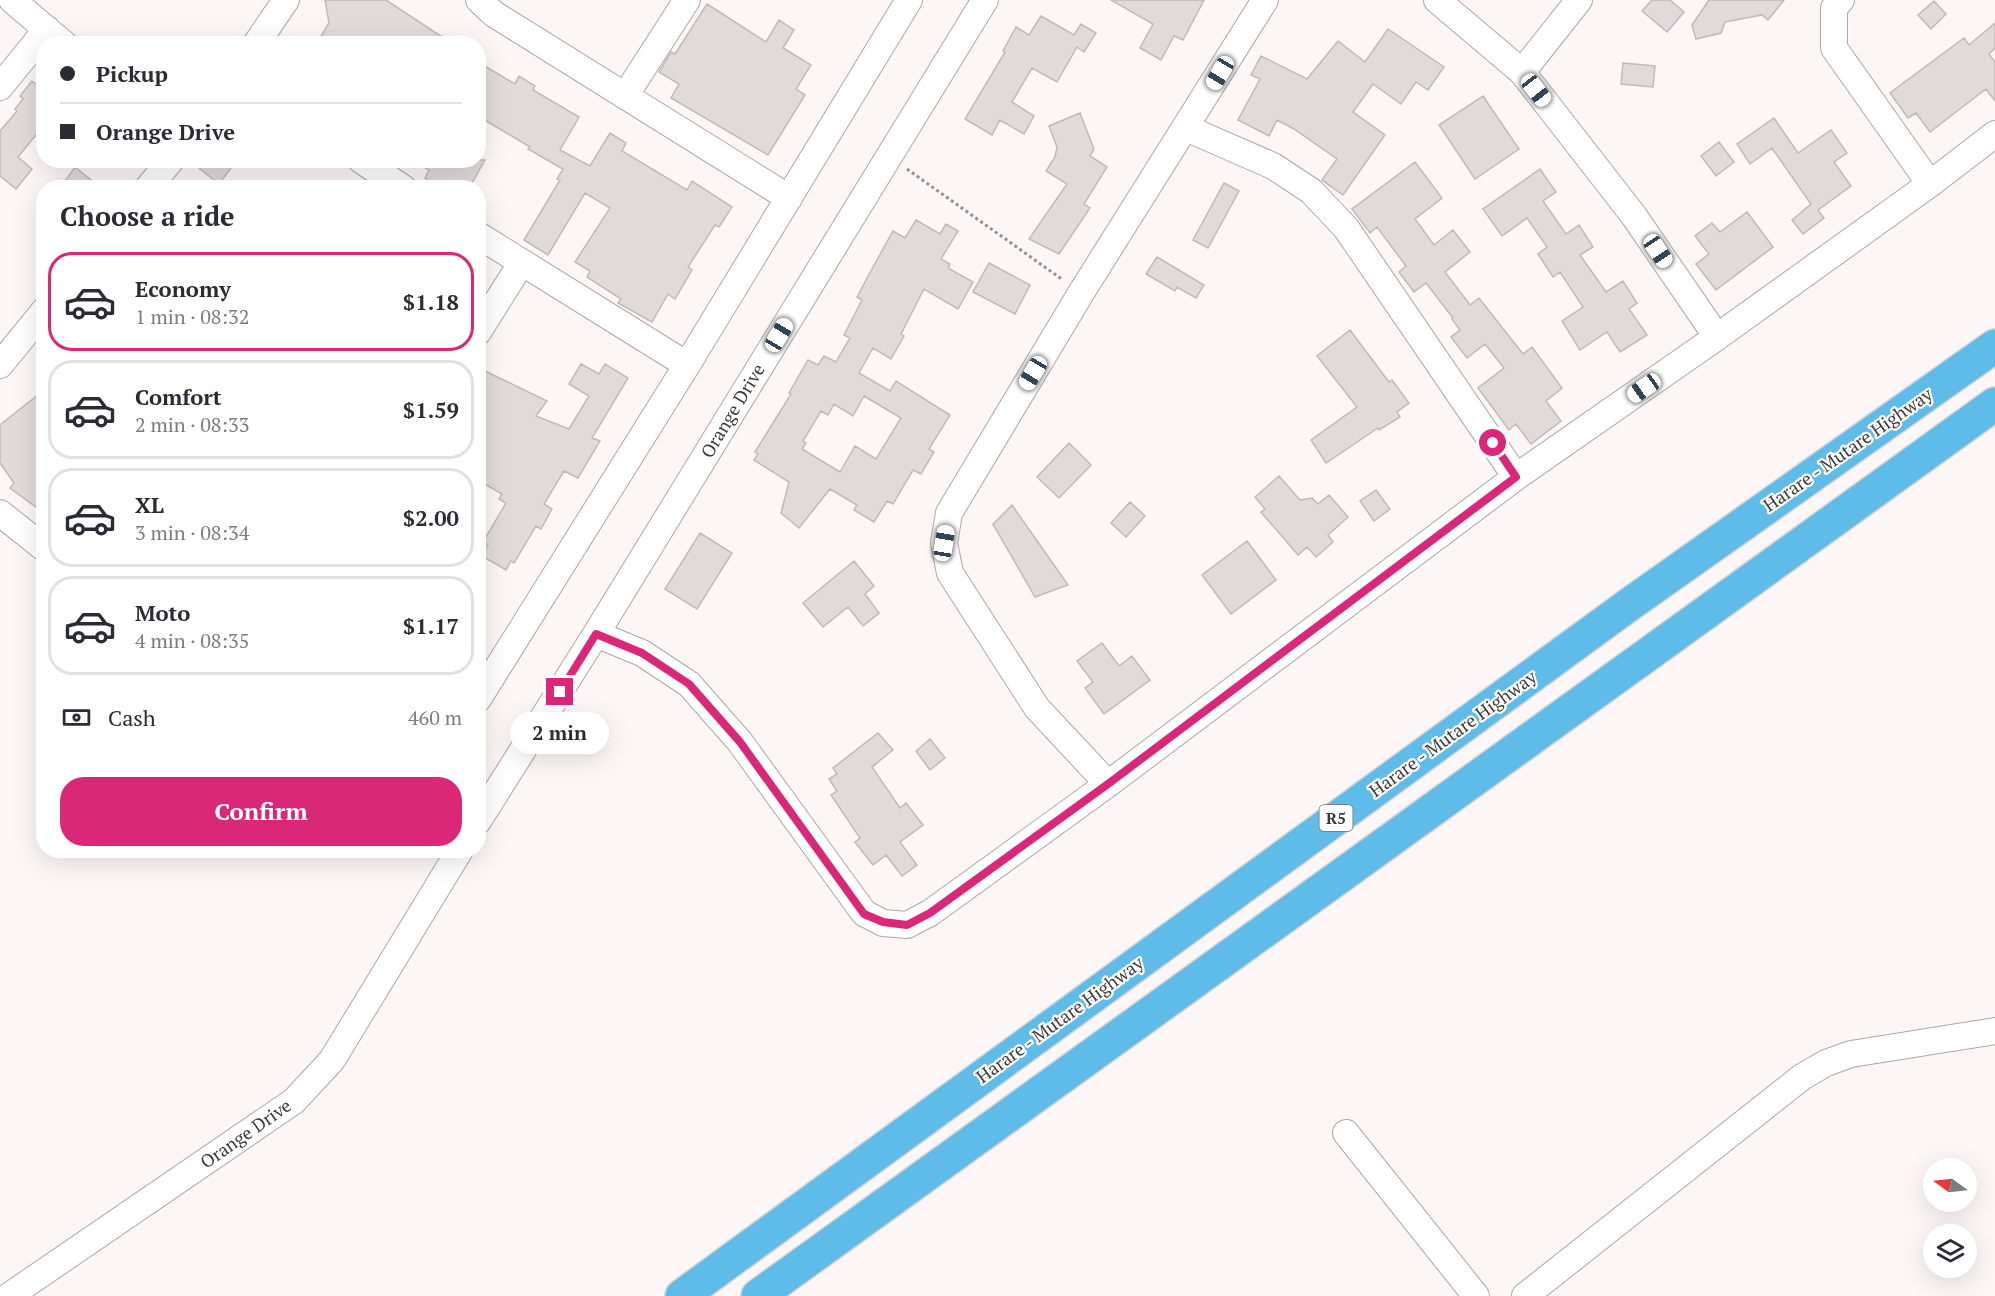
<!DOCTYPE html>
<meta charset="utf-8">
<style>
body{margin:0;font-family:"PT Serif",serif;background:#f7f7f7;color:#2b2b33;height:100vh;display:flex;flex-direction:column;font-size:22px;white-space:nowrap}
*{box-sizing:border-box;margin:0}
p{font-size:20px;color:#7c7c81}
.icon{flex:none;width:33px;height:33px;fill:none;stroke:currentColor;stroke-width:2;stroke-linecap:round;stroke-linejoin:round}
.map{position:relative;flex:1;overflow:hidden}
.drawer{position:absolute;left:36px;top:180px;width:450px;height:678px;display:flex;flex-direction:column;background:#fff;border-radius:24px;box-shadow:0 6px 24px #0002}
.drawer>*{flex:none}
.top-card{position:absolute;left:36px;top:36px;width:450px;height:132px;border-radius:24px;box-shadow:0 6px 24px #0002;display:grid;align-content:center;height:132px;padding:0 24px;background:#fff}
.needle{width:39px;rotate:285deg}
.controls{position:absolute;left:1923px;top:1158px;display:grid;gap:12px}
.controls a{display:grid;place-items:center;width:54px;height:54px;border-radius:50%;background:#fff;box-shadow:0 6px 24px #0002;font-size:30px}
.end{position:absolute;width:27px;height:27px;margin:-14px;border:8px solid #db2777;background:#fff;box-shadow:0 0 0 3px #fff}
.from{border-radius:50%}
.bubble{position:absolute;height:42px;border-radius:21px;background:#fff;box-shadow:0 6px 24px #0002;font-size:20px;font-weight:700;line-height:42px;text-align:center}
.car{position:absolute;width:18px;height:36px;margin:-18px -9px;border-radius:8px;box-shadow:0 0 4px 2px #0007;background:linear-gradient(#fff 24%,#345 0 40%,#fff 0 76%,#345 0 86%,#fff 0)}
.top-card b{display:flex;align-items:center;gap:21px;height:57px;font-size:22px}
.top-card b+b{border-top:2px solid #e1e1e2}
.top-card i{width:15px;height:15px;background:#2b2b33}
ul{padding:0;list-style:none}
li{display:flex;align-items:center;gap:18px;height:99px;margin:0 12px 9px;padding:0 12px;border:3px solid #e1e1e2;border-radius:24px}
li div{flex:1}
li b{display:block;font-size:22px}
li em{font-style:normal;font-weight:700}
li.current{border-color:#db2777}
li>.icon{width:54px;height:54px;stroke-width:1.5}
h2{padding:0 24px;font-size:27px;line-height:72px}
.pay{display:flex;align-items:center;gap:15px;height:66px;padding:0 24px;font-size:22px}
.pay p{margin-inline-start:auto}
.action{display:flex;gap:12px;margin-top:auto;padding:12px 24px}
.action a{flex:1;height:69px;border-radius:24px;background:#db2777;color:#fff;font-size:24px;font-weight:700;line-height:69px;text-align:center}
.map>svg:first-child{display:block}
.building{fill:#e1dadb;stroke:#bfb9b9;stroke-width:1.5;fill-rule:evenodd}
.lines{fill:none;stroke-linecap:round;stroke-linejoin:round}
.minor-casing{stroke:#ada7a7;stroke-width:28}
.highway-casing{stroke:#d4d3d3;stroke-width:36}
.path{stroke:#948f90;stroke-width:3;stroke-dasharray:3 3;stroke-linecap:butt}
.minor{stroke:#fff;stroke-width:26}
.highway{stroke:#5fbbe7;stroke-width:33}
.route{stroke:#db2777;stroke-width:8}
.labels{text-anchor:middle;stroke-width:4.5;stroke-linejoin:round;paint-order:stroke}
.shield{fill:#fff;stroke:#767474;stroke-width:1.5}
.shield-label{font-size:16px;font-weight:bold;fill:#3c3939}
.street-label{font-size:18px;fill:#3c3939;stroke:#fff}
</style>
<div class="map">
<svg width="1995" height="1296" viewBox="0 0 1995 1296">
<rect width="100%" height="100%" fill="#fdf6f7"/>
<!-- building -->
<path class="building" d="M325 0H386L453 44H332L321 36 329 23Z
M1111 0H1204L1183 40 1174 36 1161 60 1140 48 1153 24Z
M1652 0H1670L1684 12 1667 32 1642 11Z
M1709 0H1784L1768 20 1762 15 1725 22 1721 33 1696 39 1692 25Z
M1934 1 1946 14 1931 29 1918 15Z
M707 4 766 42 779 20 794 30 783 48 811 65 796 89 805 95 768 155 671 98 679 84 659 72 671 52 675 54Z
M1041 16 1074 35 1081 24 1096 33 1084 52 1077 47 1057 82 1032 68 1012 102 1034 116 1024 134 1000 120 992 135 965 119 1005 52 1003 51 1016 27 1029 35Z
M1995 23V48L1989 54 1995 62V101L1986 89 1930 132 1916 113 1908 118 1890 93 1964 38 1969 45Z
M1388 29 1444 67 1428 90 1416 82 1401 104 1373 84 1353 112 1385 135 1343 195 1322 180 1337 159 1294 129 1277 120 1269 136 1238 120 1260 79 1251 75 1261 56 1307 79 1338 41 1365 62Z
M478 62 515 84 519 76 535 86 533 90 579 117 560 150 590 166 610 133 626 143 622 151 687 190 692 181 732 207 719 227 715 225 688 267 692 270 675 299 668 294 652 322 618 303 621 299 587 277 590 271 575 262 610 208 585 193 548 255 524 240 560 180 557 179 563 169 528 149 530 147 478 116Z
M1623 63 1655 66 1653 87 1621 84Z
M32 81 44 91V125L18 157 32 169 16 189 0 176V131L17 111 15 109 23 99 20 96Z
M1483 96 1519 149 1475 179 1439 125Z
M1080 113 1094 149 1090 156 1107 167 1084 204 1090 208 1059 254 1029 239 1067 184 1046 171 1055 157 1057 147 1049 126Z
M1774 118 1798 153 1831 130 1847 153 1834 162 1851 186 1818 210 1824 218 1803 234 1792 220 1811 204 1772 148 1750 164 1737 144Z
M1719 142 1734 162 1716 176 1701 156Z
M189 160H237L219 184Z
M412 160H485L469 188H440L425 178 429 170Z
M1415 162 1442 198 1415 219 1434 245 1453 230 1470 252 1445 272 1470 305 1479 298 1523 354 1532 347 1562 388 1546 401 1561 421 1531 444 1516 424 1509 430 1478 388 1504 368 1485 344 1467 358 1451 337 1460 330 1452 319 1453 318 1426 283 1414 292 1399 272 1406 266 1377 227 1370 233 1352 209Z
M75 167 101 188H60Z
M1540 169 1556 192 1543 201 1566 234 1579 225 1593 247 1580 255 1606 292 1623 281 1637 303 1629 309 1647 335 1620 352 1607 332 1580 350 1562 321 1583 307 1560 272 1553 277 1538 254 1547 247 1527 218 1502 236 1483 209Z
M1224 183 1239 191 1208 248 1193 240Z
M1747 212 1773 247 1716 290 1696 264 1709 254 1695 236 1712 223 1720 232Z
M916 220 940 234 946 224 958 231 941 259 950 264 948 268 973 282 958 309 924 289 901 334 904 336 891 359 873 348 859 373 890 391 896 381 950 415 929 449 934 452 921 474 913 470 893 504 887 501 874 522 854 510 857 505 830 489 799 528 781 513 789 482 754 460 758 454 755 452 791 394 789 393 808 360 818 365 824 356 836 362 850 338 844 335 862 300 857 297 873 267 893 231 905 238ZM864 396 901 418 876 459 855 446 840 472 802 449 806 443 803 441 821 411 828 415 834 404 853 416Z
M1157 257 1204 285 1196 298 1177 287 1175 291 1146 274Z
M989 263 1030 285 1015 314 973 292Z
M1350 330 1389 382 1392 380 1409 403 1397 412 1400 417 1379 430 1378 428 1326 463 1311 440 1357 407 1317 356Z
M581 364 599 374 605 364 628 378 592 438 600 441 578 478 564 471 544 504 552 509 541 529 536 526 514 563 511 561 506 570 482 556 488 545 483 542 506 503 499 499 502 494 478 480V380L485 371 547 401 536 416 569 429 589 396 569 384Z
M44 390V513L10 488 14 483 0 463V425Z
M1069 443 1091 465 1059 498 1037 477Z
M1279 476 1300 500 1312 498 1318 504 1329 495 1348 517 1328 535 1333 542 1316 557 1307 547 1298 555 1261 512 1265 509 1255 497Z
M1376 490 1390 509 1374 521 1360 501Z
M1130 502 1145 516 1126 537 1111 523Z
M1012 505 1068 585 1035 597 993 524Z
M700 533 732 553 697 609 665 589Z
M1247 541 1276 580 1231 614 1202 575Z
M854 561 874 586 865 594 879 613 863 626 848 607 823 627 803 603Z
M1102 643 1119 666 1132 656 1150 680 1104 714 1085 688 1093 682 1077 661Z
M878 733 893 750 872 767 900 808 906 803 923 825 900 842 917 865 902 876 886 855 873 865 855 842 860 838 831 795 837 791 829 779 837 774 833 768Z
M930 739 945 758 930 770 916 751Z"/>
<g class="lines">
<!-- minor casing -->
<g class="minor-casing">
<path id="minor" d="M12 0 64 44
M479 0 494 14 789 198
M1437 0 1522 72 1634 216 1717 337
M1841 0 1834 8V48L1930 184
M256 44 286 0
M1522 72 1579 0
M0 87 47 29
M625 96 687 0
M1186 128 1273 166 1311 191 1346 228 1516 477
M361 160 403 188
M148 188 171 160
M478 235 687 365
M478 332 522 262
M0 365 44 311
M0 513 44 548
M596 634 642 653 689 684 740 742 864 913 883 923 907 925 930 913 1108 784 1516 477 1717 337 1930 184 1995 134
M478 699 687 365 909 0
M1108 784 1037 708 950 573 944 543 949 513 1081 293 1265 0
M478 821 596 634 985 0
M1346 1133 1476 1296
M9 1296 294 1101 332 1060 460 850
M1525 1296 1802 1077 1826 1063 1851 1054 1995 1031"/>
</g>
<!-- highway casing -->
<g class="highway-casing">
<path id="highway" d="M682 1296 1630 604 1995 346
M758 1296 1995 404"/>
</g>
<!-- path -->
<path class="path" d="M907 169 1063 280"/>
<!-- minor -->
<use href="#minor" class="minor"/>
<!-- highway -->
<use href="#highway" class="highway"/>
</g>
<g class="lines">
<!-- route -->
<path class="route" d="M560 692 596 634 642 653 689 684 740 742 864 914 883 922 907 925 930 913 1108 784 1516 477 1493 443"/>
</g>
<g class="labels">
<!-- shield labels -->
<rect class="shield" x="1319.5" y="805" width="33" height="26" rx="4.5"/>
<g class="shield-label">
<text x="1336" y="824">R5</text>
</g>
<!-- street labels -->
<g class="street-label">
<text transform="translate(733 411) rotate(-59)" y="6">Orange Drive</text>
<text transform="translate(1848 450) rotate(-35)" y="6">Harare - Mutare Highway</text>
<text transform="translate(1453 734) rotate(-36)" y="6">Harare - Mutare Highway</text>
<text transform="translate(1060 1020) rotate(-36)" y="6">Harare - Mutare Highway</text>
<text transform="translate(246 1134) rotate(-35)" y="6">Orange Drive</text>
</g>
</g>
</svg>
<div class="controls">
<a><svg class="needle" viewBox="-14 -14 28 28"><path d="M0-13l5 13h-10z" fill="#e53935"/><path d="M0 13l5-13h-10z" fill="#7c7c81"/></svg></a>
<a><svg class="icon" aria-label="layers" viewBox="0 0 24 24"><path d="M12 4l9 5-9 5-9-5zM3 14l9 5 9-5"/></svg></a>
</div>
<i class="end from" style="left:1493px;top:443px"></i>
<i class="end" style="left:560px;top:692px"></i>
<div class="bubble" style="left:510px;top:712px;width:99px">2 min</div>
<i class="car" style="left:1220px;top:73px;rotate:211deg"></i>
<i class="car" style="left:1536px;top:90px;rotate:142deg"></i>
<i class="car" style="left:1658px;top:251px;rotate:146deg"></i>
<i class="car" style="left:779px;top:335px;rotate:31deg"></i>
<i class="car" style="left:1033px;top:373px;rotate:211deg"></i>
<i class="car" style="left:1644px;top:388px;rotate:235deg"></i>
<i class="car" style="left:944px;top:543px;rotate:9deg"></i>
<div class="top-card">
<b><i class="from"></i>Pickup</b>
<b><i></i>Orange Drive</b>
</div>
<section class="drawer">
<h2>Choose a ride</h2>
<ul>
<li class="current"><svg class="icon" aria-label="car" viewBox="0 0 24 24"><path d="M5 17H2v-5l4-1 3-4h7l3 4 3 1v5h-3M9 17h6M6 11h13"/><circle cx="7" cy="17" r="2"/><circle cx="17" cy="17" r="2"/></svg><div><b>Economy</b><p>1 min · 08:32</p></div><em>$1.18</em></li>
<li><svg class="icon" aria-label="car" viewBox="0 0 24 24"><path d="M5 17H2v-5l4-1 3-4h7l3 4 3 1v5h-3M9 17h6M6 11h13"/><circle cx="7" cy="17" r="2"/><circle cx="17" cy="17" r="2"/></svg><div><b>Comfort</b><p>2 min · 08:33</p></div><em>$1.59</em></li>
<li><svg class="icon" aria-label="car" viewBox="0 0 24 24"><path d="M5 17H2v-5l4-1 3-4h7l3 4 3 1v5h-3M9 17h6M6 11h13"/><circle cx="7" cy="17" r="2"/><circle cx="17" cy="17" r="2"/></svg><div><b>XL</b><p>3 min · 08:34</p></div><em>$2.00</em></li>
<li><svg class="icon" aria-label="car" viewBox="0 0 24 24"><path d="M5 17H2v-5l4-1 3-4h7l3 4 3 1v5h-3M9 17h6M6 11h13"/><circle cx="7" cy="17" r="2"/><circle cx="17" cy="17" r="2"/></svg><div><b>Moto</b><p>4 min · 08:35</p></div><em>$1.17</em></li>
</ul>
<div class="pay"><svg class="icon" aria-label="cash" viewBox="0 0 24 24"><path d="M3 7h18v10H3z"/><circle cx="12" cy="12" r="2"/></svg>Cash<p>460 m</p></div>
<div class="action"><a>Confirm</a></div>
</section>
</div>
